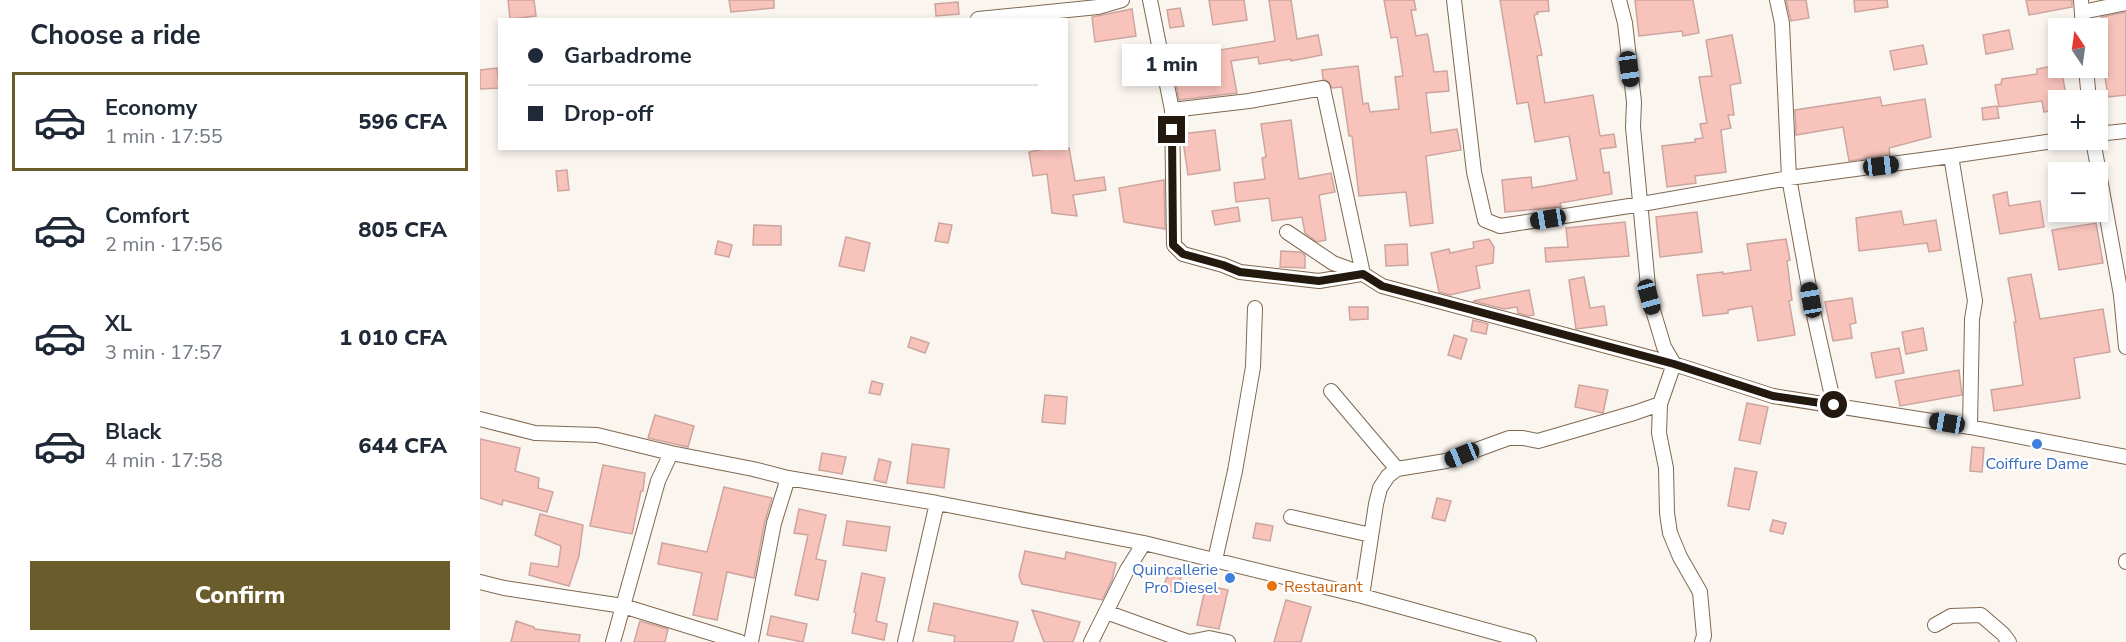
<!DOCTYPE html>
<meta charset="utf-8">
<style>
body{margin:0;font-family:"Nunito Sans",sans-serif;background:#f2f2f3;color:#1f2937;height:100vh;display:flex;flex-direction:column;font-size:22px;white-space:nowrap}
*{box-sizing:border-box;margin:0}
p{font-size:20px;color:#747a83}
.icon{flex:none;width:33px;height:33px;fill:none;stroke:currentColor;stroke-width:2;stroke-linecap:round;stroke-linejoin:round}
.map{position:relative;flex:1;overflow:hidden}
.details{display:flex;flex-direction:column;background:#fff;width:480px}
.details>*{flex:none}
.guide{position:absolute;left:18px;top:18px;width:570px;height:132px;border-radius:0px;box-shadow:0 3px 9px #0003;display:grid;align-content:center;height:132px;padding:0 30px;background:#fff}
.needle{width:39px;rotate:347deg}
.controls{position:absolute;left:1568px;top:18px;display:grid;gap:12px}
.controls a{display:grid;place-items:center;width:60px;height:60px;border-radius:0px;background:#fff;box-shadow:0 3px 9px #0003;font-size:30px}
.end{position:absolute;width:27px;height:27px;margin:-14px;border:8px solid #23190f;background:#fff;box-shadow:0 0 0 3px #fff}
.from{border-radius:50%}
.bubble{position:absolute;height:42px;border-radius:0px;background:#fff;box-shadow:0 3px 9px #0003;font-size:20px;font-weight:800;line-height:42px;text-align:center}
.car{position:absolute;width:18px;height:36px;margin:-18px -9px;border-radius:8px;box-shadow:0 0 4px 2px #0007;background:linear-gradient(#222 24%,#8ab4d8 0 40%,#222 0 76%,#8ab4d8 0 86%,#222 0)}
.guide b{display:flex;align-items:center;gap:21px;height:57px;font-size:22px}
.guide b+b{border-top:2px solid #e0e1e3}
.guide i{width:15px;height:15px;background:#1f2937}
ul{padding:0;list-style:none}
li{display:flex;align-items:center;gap:18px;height:99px;margin:0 12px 9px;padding:0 18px;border:3px solid transparent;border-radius:0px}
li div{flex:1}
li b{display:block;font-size:22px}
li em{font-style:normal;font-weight:800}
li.on{border-color:#6b5d2b}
li>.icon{width:54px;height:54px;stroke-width:1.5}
h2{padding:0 30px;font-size:27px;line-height:72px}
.primary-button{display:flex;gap:12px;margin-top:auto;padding:12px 30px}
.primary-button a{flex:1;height:69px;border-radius:0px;background:#6b5d2b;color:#fff;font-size:24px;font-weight:800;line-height:69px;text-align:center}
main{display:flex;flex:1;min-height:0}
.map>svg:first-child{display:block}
.building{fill:#f8c3bb;stroke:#cca59f;stroke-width:1.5}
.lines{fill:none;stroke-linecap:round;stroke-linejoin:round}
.minor-casing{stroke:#80684f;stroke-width:16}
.minor{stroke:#fff;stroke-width:14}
.route{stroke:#23190f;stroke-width:8}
.shop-dot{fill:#3f7fe0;stroke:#fff;stroke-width:2}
.food-dot{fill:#e8710a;stroke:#fff;stroke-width:2}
.labels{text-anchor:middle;stroke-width:4.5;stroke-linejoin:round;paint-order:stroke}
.shop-label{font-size:16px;fill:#366cbe;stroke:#fff}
.food-label{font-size:16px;fill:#c56008;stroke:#fff;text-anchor:start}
</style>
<main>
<section class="details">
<h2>Choose a ride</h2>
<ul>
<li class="on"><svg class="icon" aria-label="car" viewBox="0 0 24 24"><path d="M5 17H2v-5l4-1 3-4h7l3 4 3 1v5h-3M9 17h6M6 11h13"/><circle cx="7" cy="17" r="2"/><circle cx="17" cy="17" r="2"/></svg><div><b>Economy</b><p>1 min · 17:55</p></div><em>596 CFA</em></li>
<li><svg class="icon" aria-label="car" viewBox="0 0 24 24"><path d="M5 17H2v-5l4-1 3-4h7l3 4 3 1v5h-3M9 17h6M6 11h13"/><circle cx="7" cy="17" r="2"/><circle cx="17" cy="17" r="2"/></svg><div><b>Comfort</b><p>2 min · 17:56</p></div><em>805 CFA</em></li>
<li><svg class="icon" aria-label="car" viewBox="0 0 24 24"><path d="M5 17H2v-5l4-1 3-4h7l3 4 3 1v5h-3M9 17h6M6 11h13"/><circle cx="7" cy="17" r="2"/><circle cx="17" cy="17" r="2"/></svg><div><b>XL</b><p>3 min · 17:57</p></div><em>1 010 CFA</em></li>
<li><svg class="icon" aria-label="car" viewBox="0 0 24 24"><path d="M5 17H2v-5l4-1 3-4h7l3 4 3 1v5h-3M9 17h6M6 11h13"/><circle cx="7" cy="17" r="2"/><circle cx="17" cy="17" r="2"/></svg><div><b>Black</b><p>4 min · 17:58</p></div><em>644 CFA</em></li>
</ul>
<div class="primary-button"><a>Confirm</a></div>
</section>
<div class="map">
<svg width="1646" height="642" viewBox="0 0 1646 642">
<rect width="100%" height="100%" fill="#fbf5f0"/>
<!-- building -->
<path class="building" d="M28 0H54L56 16 30 19Z
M249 0H294V8L251 12Z
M729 0H764L767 20 733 25Z
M789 0H811L817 39 838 35 842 55 811 61V59L779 64 778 57 751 61 757 93 699 100 690 52 727 47 728 52 795 41Z
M904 0H934L936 10H931L936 36 947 34 948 36 954 72 967 71 969 91 946 93 951 133 977 129 981 150 946 156 953 223 930 226 926 192 879 196 872 136H869L862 87 852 88 849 82 843 79 842 70 878 66 883 104 888 103 890 112 919 109 915 77 923 76 917 37 911 38Z
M1020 0H1068L1069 11 1057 12 1058 14 1054 15 1062 55 1057 56 1065 103 1113 95 1120 136 1134 134 1136 147 1120 149 1124 173 1129 172 1132 194 1080 203 1081 207 1025 212 1022 180 1051 177 1052 188 1097 180 1089 136 1055 142 1048 102 1037 104Z
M1155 0H1213L1219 33 1203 36 1202 31 1159 36Z
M1306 0H1326L1329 18 1311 21Z
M1374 0H1407L1408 7 1375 12Z
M1546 0H1592V7L1549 15Z
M478 2 479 14 456 16 455 4Z
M700 8 704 26 690 28 687 10Z
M652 9 656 36 615 42 612 17Z
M1646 12V95L1628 97 1625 77 1628 76 1621 17Z
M1529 30 1533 49 1506 54 1503 35Z
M1252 35 1261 83 1250 85 1254 115H1248L1251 128 1241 130 1246 172 1215 176 1216 183 1187 187 1182 146 1215 142V139L1223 138 1220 124 1227 123 1219 77 1232 76 1226 40Z
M1443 45 1447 64 1414 70 1410 51Z
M1578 65V68H1581L1587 100H1578V109L1564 112 1562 101 1519 107 1515 85 1521 84 1522 79 1557 74V69Z
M17 68 20 88 0 89V70Z
M1400 97 1402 106 1445 99 1451 137 1409 148 1410 155 1369 161 1363 127 1316 135 1315 110Z
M1517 106 1519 118 1503 120 1502 108Z
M811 120 819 179 851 173 855 192 839 195 846 240 837 242 825 233 822 217 792 221 789 198 756 202 754 183 785 179 782 158 786 157 781 124Z
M735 130 740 170 708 175 702 134Z
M570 148H589L595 181 624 177 626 190 593 195 597 216 572 213 567 174 553 176 549 152Z
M87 170 89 190 78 191 76 171Z
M684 180 685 229 644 222 639 188Z
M1527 192 1529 206 1560 201 1564 227 1520 234 1513 195Z
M758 207 760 221 735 225 732 211Z
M1421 211 1424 225 1456 220 1461 250 1449 252 1447 243 1379 251 1376 218Z
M1217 212 1222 252 1180 257 1176 217Z
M1145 222 1149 256 1066 262 1065 248 1088 247 1086 228Z
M459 223 472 225 468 243 455 241Z
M1616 223 1623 263 1579 270 1572 230Z
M274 225 301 226V245H273Z
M366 237 390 243 384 271 359 266Z
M1009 239 1014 247 1013 263 996 266 1000 288 970 295 959 292 951 253 969 249 970 253 994 248 993 242Z
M1306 239 1310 260 1307 261 1312 300 1309 301 1315 335 1278 341 1272 306 1248 310V313L1223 316 1217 275 1243 272V274L1271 270 1267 244Z
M238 241 252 245 249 257 235 254Z
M927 244 928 265 906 266 905 245Z
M801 251 820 252 825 255V268L800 267Z
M1551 274 1560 319 1623 309 1630 352 1594 358 1600 398 1514 411 1511 390 1543 385 1534 322H1536L1528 278Z
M1104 277 1110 308 1124 306 1127 325 1096 329 1089 280Z
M1049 290 1054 315 1048 316 1038 313 1037 307 1024 309 993 301Z
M1372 298 1376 323 1370 324 1372 338 1353 341 1345 302Z
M869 307H888V319L870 320Z
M993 320 1008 324 1006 334 991 331Z
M1443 328 1447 350 1426 354 1422 332Z
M974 335 987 339 981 359 968 355Z
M431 337 449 343 445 353 428 347Z
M1419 348 1424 373 1396 378 1391 353Z
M1479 370 1482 395 1420 406 1415 381Z
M392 381 403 384 400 395 389 393Z
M1099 385 1128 390 1123 413 1095 407Z
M565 395 587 397 585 424 562 422Z
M1267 403 1288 407 1280 444 1259 440Z
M175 415 214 426 208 447 168 438Z
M0 439 40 448 35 471 59 478 58 488 73 492 67 512 23 500 22 505 0 498Z
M432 444 469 449 464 488 427 483Z
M1492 447 1504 448 1502 472 1490 471Z
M342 453 366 457 362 474 339 470Z
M399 459 411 462 406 483 394 480Z
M123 465 165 473 163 491H161L152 534 110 526Z
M1255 468 1277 472 1269 510 1248 506Z
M244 487 292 498 285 521 274 578 247 572 237 620 213 615 222 573 178 564 182 543 227 552Z
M957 498 971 501 965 521 952 518Z
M319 509 346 515 336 559 346 561 338 600 315 595 328 535 314 533Z
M60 514 103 525 99 556 89 586 49 575 51 563 78 567 81 546 55 535Z
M1293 520 1306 523 1303 534 1290 531Z
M367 521 410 527 406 551 363 545Z
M776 523 793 526 790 541 773 538Z
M545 551 585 559 586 552 636 563 632 580 622 600 542 584 539 576Z
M689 571 702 575 695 593 683 588Z
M382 573 405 578 396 621 407 624 404 640 372 633 376 613 374 612Z
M726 585 748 590 739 629 717 625Z
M806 600 831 607 821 642H794Z
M454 603 538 622 533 642H474L475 636 448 631Z
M552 610 600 622 593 642H564Z
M291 616 327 624 323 642 287 635Z
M36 621 54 627 55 629 100 635 99 642H31Z
M160 621 188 629 185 642H154Z"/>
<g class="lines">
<!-- minor casing -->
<g class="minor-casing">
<path id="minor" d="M670 0 692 110 694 245 703 254 743 265 760 272 839 281 881 274
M974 0 994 172 1005 220 1020 226 1162 204 1309 178 1471 156 1580 140
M1139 0 1145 23 1154 102 1153 127 1169 297 1184 347 1194 364 1180 404 1179 433 1186 468 1187 513 1190 533 1200 557 1220 592 1224 636 1222 642
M1297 0 1302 23 1309 178 1335 320 1354 405
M1601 0 1603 28
M1602 12 1646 3
M498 19 618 7 642 0
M1606 68 1609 100
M692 110 769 101 843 88 883 274
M1617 134 1646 131
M1613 140 1641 295 1646 347
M1471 156 1495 301 1492 319 1490 427
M807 232 853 263 883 274 902 286 1194 364 1293 396 1490 427 1646 457
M851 391 917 469
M0 419 55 433 117 435 191 453 273 469 308 478 457 503 664 543 882 596 1049 642
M811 517 891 535
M735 560 755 471 773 367 775 308
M1646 562V561
M0 582 24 588 143 606 260 642
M882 596 896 504 900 488 908 476 917 469 966 461 1029 438H1043L1058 441 1154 413 1180 404
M626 612 709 642
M1455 625 1471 616 1501 615 1523 634 1529 642
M133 642 178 481 191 453
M271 642 294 523 308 478
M425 642 457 503
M611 642 647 570 664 543
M709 642 729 638 748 642"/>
</g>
<!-- minor -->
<use href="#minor" class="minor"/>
</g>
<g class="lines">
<!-- route -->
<path class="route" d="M692 130 693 245 703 254 743 265 760 272 839 281 883 274 902 286 1194 364 1293 396 1354 405"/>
</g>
<!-- markers -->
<g class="shop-dot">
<circle cx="1557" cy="444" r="6"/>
<circle cx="750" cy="578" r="6"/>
</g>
<circle class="food-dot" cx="792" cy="586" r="6"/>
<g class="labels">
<!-- shop labels -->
<g class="shop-label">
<text x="1557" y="469">Coiffure Dame</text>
<text x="738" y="575" text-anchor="end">Quincallerie<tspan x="738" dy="18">Pro Diesel</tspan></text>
</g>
<!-- food labels -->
<g class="food-label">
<text x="804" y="592">Restaurant</text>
</g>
</g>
</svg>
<div class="controls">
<a><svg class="needle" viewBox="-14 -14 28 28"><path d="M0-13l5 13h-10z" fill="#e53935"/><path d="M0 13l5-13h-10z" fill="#747a83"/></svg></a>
<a>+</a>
<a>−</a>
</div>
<i class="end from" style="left:1354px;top:405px"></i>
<i class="end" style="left:692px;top:130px"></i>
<div class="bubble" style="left:642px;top:44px;width:99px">1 min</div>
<i class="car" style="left:1149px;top:69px;rotate:172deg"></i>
<i class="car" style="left:1401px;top:166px;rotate:83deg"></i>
<i class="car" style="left:1068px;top:219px;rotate:261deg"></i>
<i class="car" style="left:1169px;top:297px;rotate:164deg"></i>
<i class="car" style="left:1331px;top:300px;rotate:350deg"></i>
<i class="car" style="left:1467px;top:423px;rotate:279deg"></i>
<i class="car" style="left:982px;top:455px;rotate:248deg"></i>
<div class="guide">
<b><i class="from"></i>Garbadrome</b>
<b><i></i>Drop-off</b>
</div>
</div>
</main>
